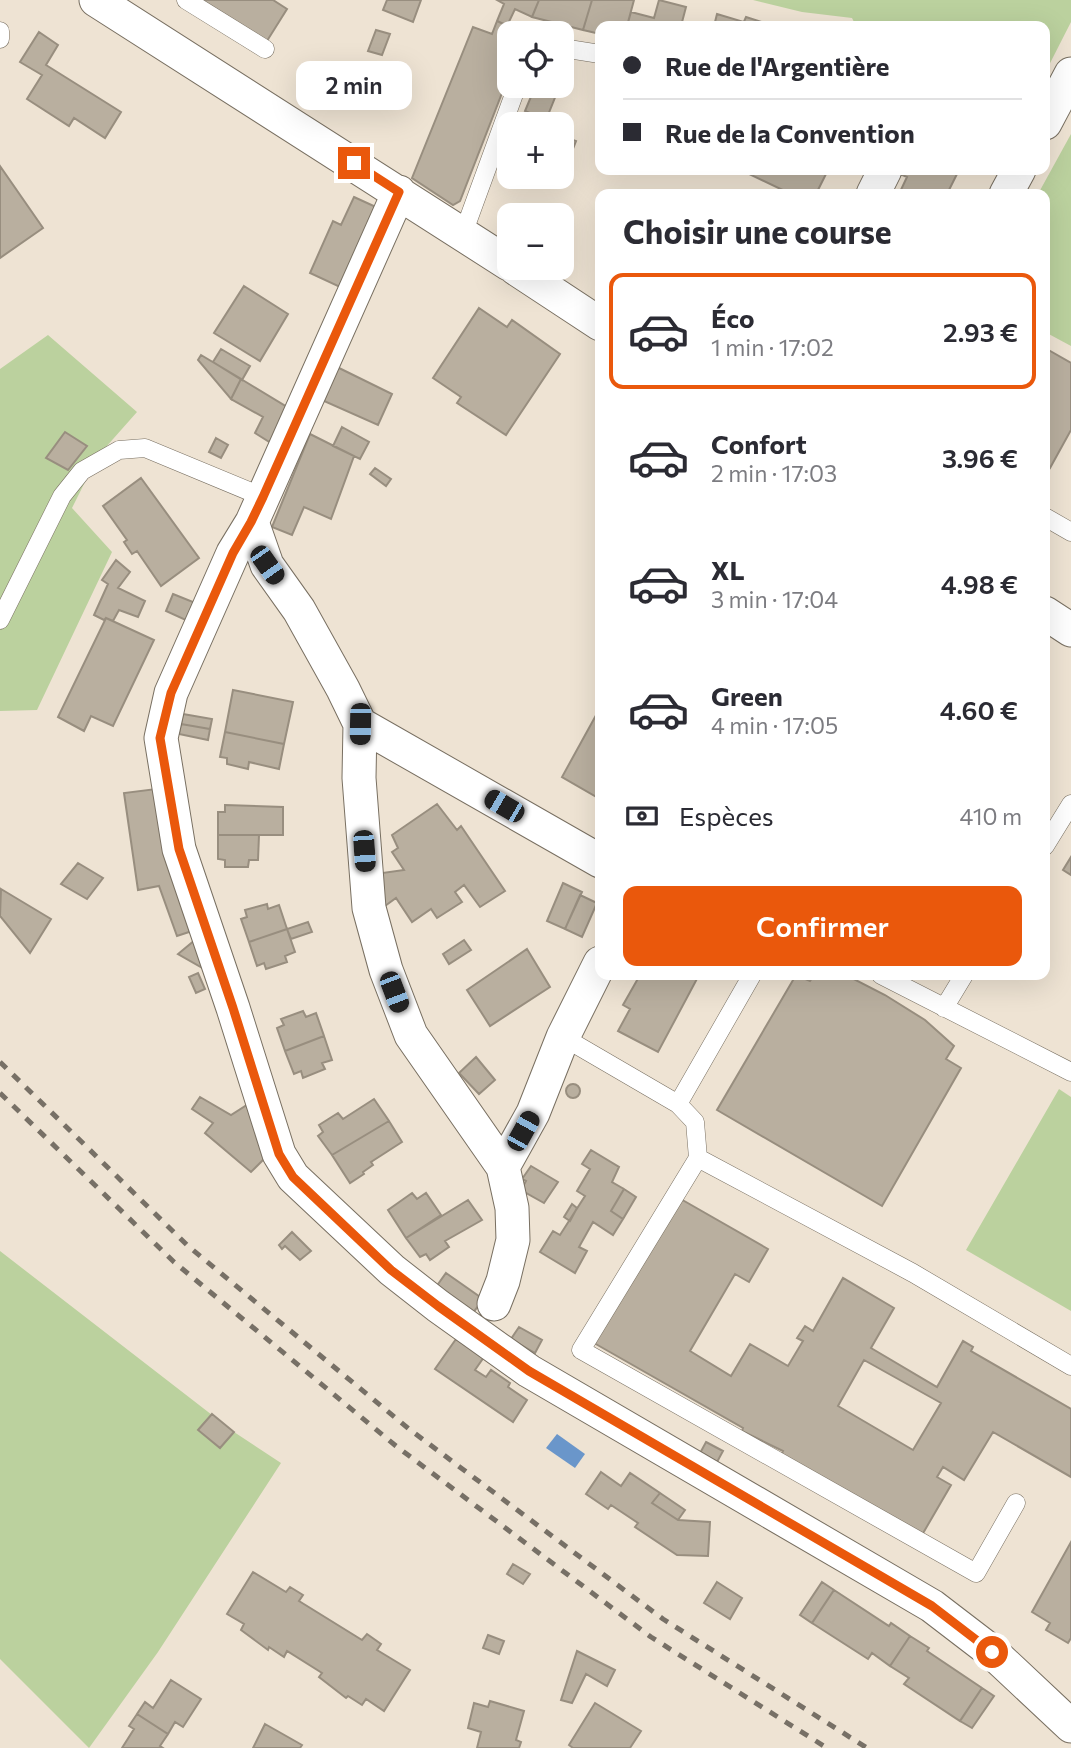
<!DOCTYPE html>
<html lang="fr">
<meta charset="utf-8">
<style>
body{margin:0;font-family:Commissioner,sans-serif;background:#f7f7f7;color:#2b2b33;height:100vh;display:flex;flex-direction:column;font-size:26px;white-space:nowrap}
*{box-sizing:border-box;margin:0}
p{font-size:23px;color:#7c7c81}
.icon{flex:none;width:38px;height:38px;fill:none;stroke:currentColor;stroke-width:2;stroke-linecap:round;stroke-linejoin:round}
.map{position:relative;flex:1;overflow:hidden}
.side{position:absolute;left:595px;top:189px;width:455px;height:791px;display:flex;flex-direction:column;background:#fff;border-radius:14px;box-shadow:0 7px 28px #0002}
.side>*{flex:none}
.hud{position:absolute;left:595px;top:21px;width:455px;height:154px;border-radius:14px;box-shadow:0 7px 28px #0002;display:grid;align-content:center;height:154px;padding:0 28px;background:#fff}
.controls{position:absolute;left:497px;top:21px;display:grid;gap:14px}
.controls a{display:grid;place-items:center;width:77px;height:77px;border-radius:14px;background:#fff;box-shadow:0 7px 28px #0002;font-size:35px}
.end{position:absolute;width:32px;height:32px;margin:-16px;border:9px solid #ea580c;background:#fff;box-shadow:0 0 0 4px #fff}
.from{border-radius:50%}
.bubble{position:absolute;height:49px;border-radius:14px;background:#fff;box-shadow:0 7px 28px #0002;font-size:23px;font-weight:600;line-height:49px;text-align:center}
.car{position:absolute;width:21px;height:42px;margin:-21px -10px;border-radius:9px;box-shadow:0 0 5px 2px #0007;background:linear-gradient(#222 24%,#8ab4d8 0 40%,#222 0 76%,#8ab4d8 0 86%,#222 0)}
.hud b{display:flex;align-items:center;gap:24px;height:66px;font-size:26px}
.hud b+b{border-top:2px solid #e1e1e2}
.hud i{width:18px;height:18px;background:#2b2b33}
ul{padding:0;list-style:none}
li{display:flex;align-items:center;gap:21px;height:116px;margin:0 14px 10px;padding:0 14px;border:4px solid transparent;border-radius:14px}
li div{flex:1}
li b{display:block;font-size:26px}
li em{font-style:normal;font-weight:600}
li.selected{border-color:#ea580c}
li>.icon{width:63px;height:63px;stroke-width:1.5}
h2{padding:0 28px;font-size:32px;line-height:84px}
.pay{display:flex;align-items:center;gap:18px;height:77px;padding:0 28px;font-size:26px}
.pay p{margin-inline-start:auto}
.primary-button{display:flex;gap:14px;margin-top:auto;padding:14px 28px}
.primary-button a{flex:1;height:80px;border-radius:14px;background:#ea580c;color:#fff;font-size:28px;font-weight:600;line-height:80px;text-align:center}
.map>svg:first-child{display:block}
.green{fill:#bbd19e}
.water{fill:#6a96ca}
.building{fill:#b9af9f;stroke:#988e7f;stroke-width:2;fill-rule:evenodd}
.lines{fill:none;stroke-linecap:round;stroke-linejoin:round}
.service-casing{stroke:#786f61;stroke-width:19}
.minor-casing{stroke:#786f61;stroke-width:35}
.service{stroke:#fff;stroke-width:18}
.minor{stroke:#fff;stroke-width:33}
.rail{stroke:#777066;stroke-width:5;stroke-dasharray:9 9;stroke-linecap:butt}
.route{stroke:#ea580c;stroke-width:9}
</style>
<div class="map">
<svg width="1071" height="1748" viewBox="0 0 1071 1748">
<rect width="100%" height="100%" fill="#eee3d3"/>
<!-- green -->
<path class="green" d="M753 0H1071V22L1045 73V26H856L852 18 802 12Z
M1071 134V346L1045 332V194H1038Z
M48 335 137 412 98 456 72 508 112 552 37 710 0 711V369Z
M1059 1089 1071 1097V1311L966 1250Z
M0 1251 234 1432 281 1463 158 1652 89 1748 0 1659Z"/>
<!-- water -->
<path class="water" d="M557 1434 585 1454 575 1468 546 1448Z"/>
<!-- building -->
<path class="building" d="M200 0H273L287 9 267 41Z
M387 0H421L413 22 383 10Z
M497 0H539L532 17 515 9 507 26 497 21 504 4Z
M539 0H592L583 30 532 17Z
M592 0H634L627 26H600V34L583 30Z
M659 0 686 7 681 26H627L631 12 654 18Z
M717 14 744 22 742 26H714Z
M746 17 765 23V26H742Z
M497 21 525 33H509V75L460 201 453 205 412 178 473 27 492 34Z
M376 30 390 34 382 55 368 51Z
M39 32 58 45 46 65 121 112 105 138 74 118 69 126 27 99 42 75 20 62Z
M535 87 556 95 546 120 525 111Z
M562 136 576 141 560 182 547 177H562Z
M0 166 43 228 0 258Z
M748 170H828L816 194H791L747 173Z
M902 170H959L947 194H899L907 177 900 174Z
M354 197 376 207 340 287 310 273 333 221 341 225Z
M244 286 288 314 260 361 214 333Z
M479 308 507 327 512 320 560 354 506 435 457 403 461 397 433 378Z
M1045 348 1071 363V430L1050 468 1045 465Z
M221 349 250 366 242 380 213 362Z
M201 355 241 379 231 399 198 360Z
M337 367 392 394 378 425 324 401Z
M241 379 287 407 271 443 255 433 263 417 231 399Z
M342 427 369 442 360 459 333 446Z
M65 432 87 446 68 470 46 458Z
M310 434 354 456 331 519 304 507 292 535 272 527Z
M216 438 228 445 221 458 209 452Z
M375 468 391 479 386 486 370 474Z
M141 478 199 558 161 586 137 551 132 554 124 542 127 540 103 506Z
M116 560 130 572 118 588 145 601 138 617 119 610 113 621 106 618 104 620 94 615 108 584 102 580Z
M173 594 198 604 190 622 166 611Z
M106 618 154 640 113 726 91 716 84 731 58 717Z
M233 690 293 702 284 744 225 732Z
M600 708V799L562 777Z
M183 714 212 719 210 729 181 724Z
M181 724 210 729 208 740 179 734Z
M225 732 284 744 279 769 249 762 248 769 227 764V758L220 757Z
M156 789 192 931 177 936 159 886 138 890 124 793Z
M437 804 457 830 461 826 505 891 480 907 464 885 455 892 462 902 437 918 431 909 412 922 396 898 385 906 382 873 404 870 392 852 398 848 392 835Z
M225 805 283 807V835H218V812H225Z
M218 835H259L258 860H249L248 867H225V860L218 859Z
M1071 857V875L1063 870Z
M78 863 103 878 87 899 61 884Z
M563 883 582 892 565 929 547 921Z
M1 889 51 919 30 953 0 916Z
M580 895 597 903 582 937 565 929Z
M267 904 268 909 279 905 287 929 249 942 241 919 247 917 245 910Z
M308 922 312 932 291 939 287 929Z
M287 929 295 952 285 956 287 962 266 969 264 963 257 966 249 942Z
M195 940 206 970 178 954Z
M464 940 471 950 449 964 443 954Z
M527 949 550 987 490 1026 467 990Z
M198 973 205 989 196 993 189 977Z
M640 975H699L658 1052 618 1031 630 1009 623 1005Z
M796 975 810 981 814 975H846L885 995 925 1020 954 1046 946 1059 961 1068 882 1206 717 1110Z
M303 1011 306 1017 316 1013 324 1036 285 1051 277 1028 284 1025 281 1019Z
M324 1036 332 1060 322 1063 325 1069 303 1078 301 1071 294 1074 285 1051Z
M476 1057 495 1080 479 1094 459 1073Z
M566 1091a7 7 0 1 1 14 0a7 7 0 1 1-14 0Z
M200 1097 231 1115 253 1101 270 1153 251 1172 205 1133 213 1123 192 1109Z
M374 1099 389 1121 332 1155 318 1136 323 1132 319 1125 338 1113 343 1119Z
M389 1121 402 1142 371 1162 373 1165 363 1172 364 1174 350 1183 332 1155Z
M591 1150 619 1167 612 1182 624 1189 611 1211 623 1219 613 1235 593 1222 579 1247 587 1251 575 1273 540 1252 553 1231 560 1235 585 1196 577 1191 590 1169 582 1164Z
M531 1166 558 1182 544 1203 521 1190 526 1181 522 1179Z
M624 1189 636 1197 623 1219 611 1211Z
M412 1193 417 1199 426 1193 441 1215 406 1238 388 1210Z
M679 1198 768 1249 749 1282 735 1274 690 1351 731 1376 750 1344 788 1366 803 1341 797 1338 805 1326 813 1331 843 1278 894 1308 871 1348 937 1387 963 1341 973 1347 971 1351 1071 1409V1477L993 1432 964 1480 943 1467 937 1477 951 1485 922 1535 781 1455 783 1451 742 1431 743 1428 594 1343ZM864 1360 941 1403 913 1450 838 1406Z
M468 1200 482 1220 445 1241 449 1247 430 1260 426 1254 420 1257 406 1238Z
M572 1204 577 1208 570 1221 564 1217Z
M292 1232 311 1251 300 1260 285 1246 282 1249 279 1245Z
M446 1273 483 1299 473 1313 436 1287Z
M519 1327 542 1340 535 1353 511 1339Z
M456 1339 484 1357 475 1370 486 1377 491 1370 510 1383 508 1387 527 1400 513 1422 435 1369Z
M212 1414 234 1432 220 1448 198 1430Z
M706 1442 723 1451 716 1464 699 1455Z
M601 1472 621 1486 630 1473 660 1493 652 1503 678 1520 710 1522 708 1556 677 1555 635 1527 638 1523 611 1505 608 1509 586 1494Z
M660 1493 685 1510 678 1520 652 1503Z
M1071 1542V1638L1068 1643 1046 1630 1050 1623 1032 1612Z
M513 1564 530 1574 523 1584 507 1574Z
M253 1572 286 1592 290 1587 303 1595 299 1601 362 1640 367 1634 381 1644 377 1650 410 1670 384 1711 366 1699 362 1705 348 1696 346 1698 319 1677 322 1673 287 1651 284 1657 269 1647 268 1650 241 1630 244 1624 227 1614Z
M717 1582 742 1598 730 1619 704 1603Z
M822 1582 834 1590 812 1623 800 1615Z
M834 1590 889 1626 891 1623 910 1636 890 1666 872 1653 868 1659 812 1623Z
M488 1635 504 1641 499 1654 483 1648Z
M910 1636 929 1648 927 1651 982 1688 960 1721 904 1684 909 1678 890 1666Z
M577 1651 615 1670 607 1686 586 1674 572 1703 561 1700Z
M171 1680 201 1699 183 1727 175 1722 168 1734 137 1714 145 1702 153 1708Z
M982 1688 994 1696 972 1728 960 1721Z
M490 1701 524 1711 516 1740 521 1742 519 1748H477L481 1732 468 1728 474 1703 488 1707Z
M595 1703 641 1731 630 1748H573L569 1745Z
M137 1714 168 1734 160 1746 163 1748H122L134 1729 129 1726Z
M265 1724 302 1745 300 1748H253Z"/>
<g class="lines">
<!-- service casing -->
<g class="service-casing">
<path id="service" d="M186 0 265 49
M0 31V39
M562 48 600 54
M463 234 517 86
M1045 517 1071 532
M0 620 62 496 82 471 119 450 145 448 263 497
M1045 846 1071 804
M881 975 1071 1072
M944 1008 964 975
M563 1037 678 1104 752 975
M678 1104 695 1122 698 1158 913 1273 1071 1366
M698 1158 581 1350 976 1573 1016 1503"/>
</g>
<!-- minor casing -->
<g class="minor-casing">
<path id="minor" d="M96 0 509 264
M1045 123 1071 74
M399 192 252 522 233 553 171 693 161 738 179 849 233 1008 279 1154 293 1177 392 1270 438 1306 529 1371 932 1606 992 1652 1071 1726
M873 194 885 170
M1006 194 1019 170
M515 268 600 324
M252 522 267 565 299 610 343 689 360 724 359 778 369 908 386 970 411 1035 503 1167 512 1208 513 1240 503 1281 494 1304
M1045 613 1071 630
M360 724 600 861
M503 1167 533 1113 563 1037 600 963"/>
</g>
<!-- service -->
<use href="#service" class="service"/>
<!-- minor -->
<use href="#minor" class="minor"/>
<!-- rail -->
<path class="rail" d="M0 1062 188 1246 409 1429 663 1619 867 1748
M0 1093 174 1262 396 1446 651 1637 827 1748"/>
</g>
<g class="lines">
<!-- route -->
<path class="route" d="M354 163 399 192 263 497 251 522 233 553 171 693 160 738 179 849 233 1008 279 1154 293 1177 391 1270 438 1306 529 1371 932 1606 992 1652"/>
</g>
</svg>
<div class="controls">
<a><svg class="icon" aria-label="locate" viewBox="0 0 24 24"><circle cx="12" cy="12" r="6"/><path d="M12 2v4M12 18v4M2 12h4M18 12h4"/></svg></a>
<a>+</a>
<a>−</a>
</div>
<i class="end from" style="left:992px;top:1652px"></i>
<i class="end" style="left:354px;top:163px"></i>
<div class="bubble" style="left:296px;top:61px;width:116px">2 min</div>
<i class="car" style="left:267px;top:565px;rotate:145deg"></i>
<i class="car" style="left:360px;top:724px;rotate:181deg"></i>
<i class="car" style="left:504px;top:806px;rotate:300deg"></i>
<i class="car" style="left:364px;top:851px;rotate:176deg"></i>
<i class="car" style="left:394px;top:992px;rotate:159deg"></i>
<i class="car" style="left:523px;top:1131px;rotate:29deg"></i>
<div class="hud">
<b><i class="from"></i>Rue de l'Argentière</b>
<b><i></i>Rue de la Convention</b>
</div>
<section class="side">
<h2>Choisir une course</h2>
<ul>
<li class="selected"><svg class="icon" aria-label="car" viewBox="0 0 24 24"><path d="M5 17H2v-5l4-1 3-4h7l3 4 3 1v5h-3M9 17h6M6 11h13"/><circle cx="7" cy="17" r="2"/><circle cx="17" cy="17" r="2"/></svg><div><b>Éco</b><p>1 min · 17:02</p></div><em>2.93 €</em></li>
<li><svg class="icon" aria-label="car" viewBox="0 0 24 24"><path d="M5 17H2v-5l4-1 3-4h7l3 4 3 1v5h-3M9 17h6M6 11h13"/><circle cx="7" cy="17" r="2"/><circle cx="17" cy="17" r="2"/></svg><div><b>Confort</b><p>2 min · 17:03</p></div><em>3.96 €</em></li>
<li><svg class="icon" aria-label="car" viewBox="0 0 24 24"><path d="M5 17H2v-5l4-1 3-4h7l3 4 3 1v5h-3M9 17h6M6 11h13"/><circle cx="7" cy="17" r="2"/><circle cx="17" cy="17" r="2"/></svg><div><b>XL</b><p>3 min · 17:04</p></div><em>4.98 €</em></li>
<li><svg class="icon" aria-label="car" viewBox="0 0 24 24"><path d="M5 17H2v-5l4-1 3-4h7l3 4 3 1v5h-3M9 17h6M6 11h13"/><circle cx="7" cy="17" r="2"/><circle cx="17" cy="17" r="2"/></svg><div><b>Green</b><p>4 min · 17:05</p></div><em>4.60 €</em></li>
</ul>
<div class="pay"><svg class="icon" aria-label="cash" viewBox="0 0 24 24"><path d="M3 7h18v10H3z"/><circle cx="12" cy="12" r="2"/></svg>Espèces<p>410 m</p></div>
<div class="primary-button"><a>Confirmer</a></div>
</section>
</div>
